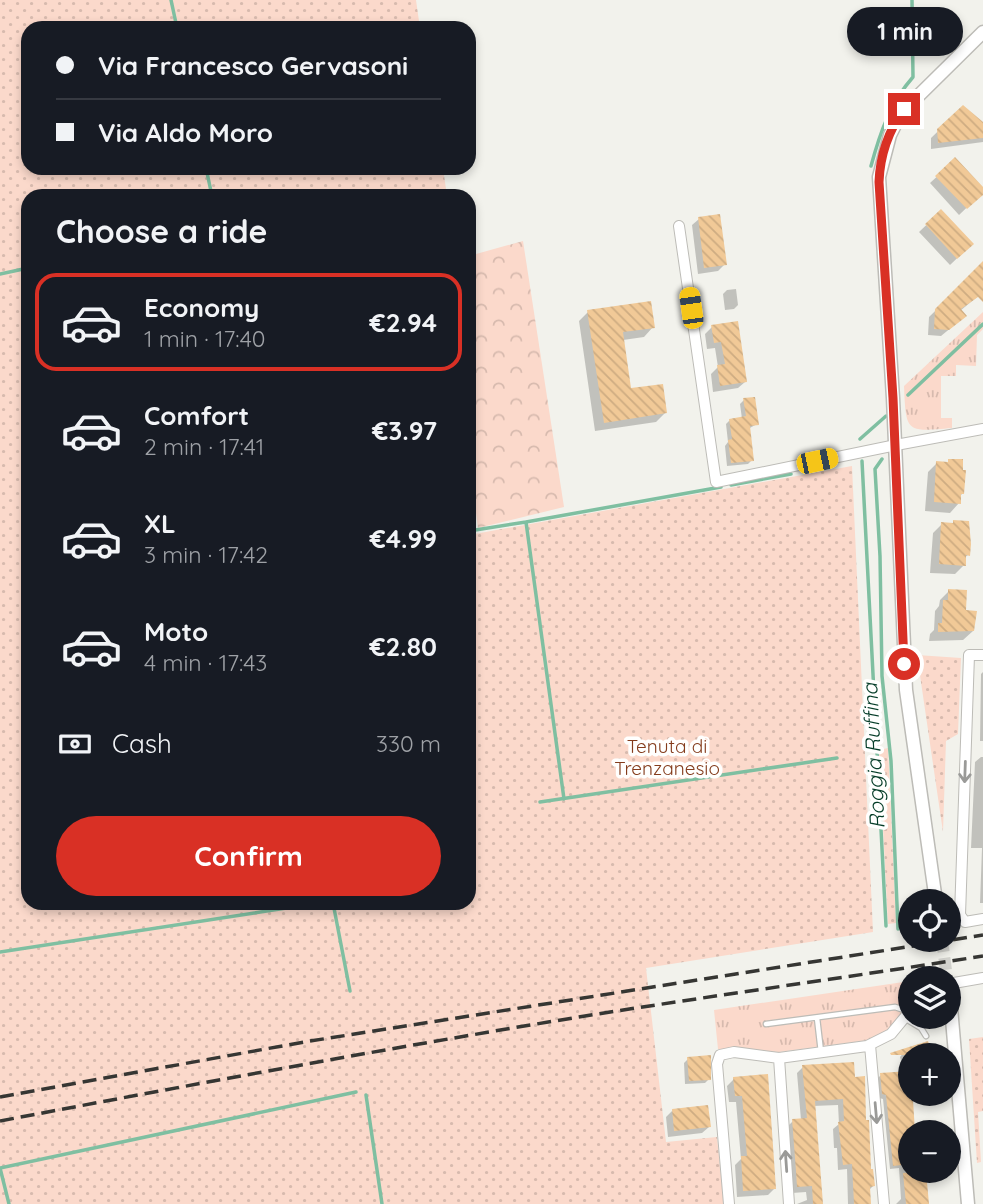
<!DOCTYPE html>
<meta charset="utf-8">
<style>
body{margin:0;font-family:Quicksand,sans-serif;background:#20242c;color:#f1f3f6;height:100vh;display:flex;flex-direction:column;font-size:26px;white-space:nowrap}
*{box-sizing:border-box;margin:0}
p{font-size:23px;color:#9ea1a6}
.icon{flex:none;width:38px;height:38px;fill:none;stroke:currentColor;stroke-width:2;stroke-linecap:round;stroke-linejoin:round}
.map{position:relative;flex:1;overflow:hidden}
.side{position:absolute;left:21px;top:189px;width:455px;height:721px;display:flex;flex-direction:column;background:#171b24;border-radius:21px;box-shadow:0 4px 10px #0003}
.side>*{flex:none}
.guide{position:absolute;left:21px;top:21px;width:455px;height:154px;border-radius:21px;box-shadow:0 4px 10px #0003;display:grid;align-content:center;height:154px;padding:0 35px;background:#171b24}
.fabs{position:absolute;left:898px;top:889px;display:grid;gap:14px}
.fabs a{display:grid;place-items:center;width:63px;height:63px;border-radius:50%;background:#171b24;box-shadow:0 4px 10px #0003;font-size:35px}
.end{position:absolute;width:32px;height:32px;margin:-16px;border:9px solid #d93025;background:#fff;box-shadow:0 0 0 4px #fff}
.from{border-radius:50%}
.bubble{position:absolute;height:49px;border-radius:24px;background:#171b24;box-shadow:0 4px 10px #0003;font-size:23px;font-weight:700;line-height:49px;text-align:center}
.car{position:absolute;width:21px;height:42px;margin:-21px -10px;border-radius:9px;box-shadow:0 0 5px 2px #0007;background:linear-gradient(#f5c518 24%,#345 0 40%,#f5c518 0 76%,#345 0 86%,#f5c518 0)}
.guide b{display:flex;align-items:center;gap:24px;height:66px;font-size:26px}
.guide b+b{border-top:2px solid #363941}
.guide i{width:18px;height:18px;background:#f1f3f6}
ul{padding:0;list-style:none}
li{display:flex;align-items:center;gap:21px;height:98px;margin:0 14px 10px;padding:0 21px;border:4px solid transparent;border-radius:21px}
li div{flex:1}
li b{display:block;font-size:26px}
li em{font-style:normal;font-weight:700}
li.selected{border-color:#d93025}
li>.icon{width:63px;height:63px;stroke-width:1.5}
h2{padding:0 35px;font-size:32px;line-height:84px}
.pay{display:flex;align-items:center;gap:18px;height:77px;padding:0 35px;font-size:26px}
.pay p{margin-inline-start:auto}
.cta{display:flex;gap:14px;margin-top:auto;padding:14px 35px}
.cta a{flex:1;height:80px;border-radius:42px;background:#d93025;color:#fff;font-size:28px;font-weight:700;line-height:80px;text-align:center}
.map>svg:first-child{display:block}
.grass{fill:url(#grass-tufts)}
.forest{fill:url(#forest-crowns)}
.park{fill:url(#park-dots)}
.shadow{fill:#0003}
.lines{fill:none;stroke-linecap:round;stroke-linejoin:round}
.stream{stroke:#7fbfa1;stroke-width:3.5}
.building{fill:url(#building-back-hatch)}
.tertiary-tunnel{stroke:#d2d2cd;stroke-width:12;stroke-dasharray:12 6;stroke-linecap:butt}
.service-casing{stroke:#bdbcb7;stroke-width:7}
.minor-casing{stroke:#bdbcb7;stroke-width:12}
.tertiary-casing{stroke:#bdbcb7;stroke-width:15}
.service{stroke:#fff;stroke-width:4.5}
.minor{stroke:#fff;stroke-width:10}
.tertiary{stroke:#fff;stroke-width:12}
.rail{stroke:#363633;stroke-width:3.5;stroke-dasharray:14 7;stroke-linecap:butt}
.oneway{stroke:#9a9a98}
.route{stroke:#d93025;stroke-width:9}
.labels{text-anchor:middle;stroke-width:7;stroke-linejoin:round;paint-order:stroke}
.park-label{font-size:19px;fill:#843c1c;stroke:#fffffe}
.water-label{font-size:21px;font-style:italic;fill:#053d28;stroke:#fffffe}
</style>
<div class="map">
<svg width="983" height="1204" viewBox="0 0 983 1204">
<defs>
<pattern id="grass-tufts" width="24" height="20" patternUnits="userSpaceOnUse" patternTransform="scale(1.75)"><rect width="24" height="20" fill="#fbd9cb"/><path d="M3 7l-1-3M5 7V3M7 7l1-3M15 17l-1-3M17 17v-4M19 17l1-3" fill="none" stroke="#d7baae"/></pattern>
<pattern id="forest-crowns" width="20" height="18" patternUnits="userSpaceOnUse" patternTransform="scale(1.75)"><rect width="20" height="18" fill="#fbd9cb"/><path d="M2 6a3 3 0 1 1 6 0M12 15a3 3 0 1 1 6 0" fill="none" stroke="#d7baae"/></pattern>
<pattern id="park-dots" width="8" height="8" patternUnits="userSpaceOnUse" patternTransform="scale(1.75)"><rect width="8" height="8" fill="#fbd9cb"/><path d="M2 2h.1M6 6h.1" fill="none" stroke="#d7baae" stroke-width="1.8" stroke-linecap="round"/></pattern>
<pattern id="building-back-hatch" width="6" height="6" patternUnits="userSpaceOnUse" patternTransform="scale(1.75)"><rect width="6" height="6" fill="#f1c997"/><path d="M-1 5l2 2M0 0l6 6M5-1l2 2" fill="none" stroke="#ceac82"/></pattern>
</defs>
<rect width="100%" height="100%" fill="#f2f2ec"/>
<!-- grass -->
<path class="grass" d="M983 312V329L977 335 976 366 956 365V376H941V418H952V428C906 432 906 433 904 386Z
M910 981V1003L891 1028 870 1040 779 1052 718 1049 714 1010Z"/>
<!-- forest -->
<path class="forest" d="M523 241 564 507 478 528 469 461V256Z"/>
<!-- park -->
<path class="park" d="M0 0H416L420 28H28V168H443L447 196H28V903H469V535L852 466 873 932 646 968 666 1142 717 1137 724 1204H0Z
M917 655 961 658 958 734 946 741 943 832Z
M888 748 896 923 888 924 879 750Z
M983 1037V1111L978 1112 981 1162 977 1163 969 1039Z"/>
<!-- shadow -->
<path class="shadow" d="M963 107 983 124V142L931 149V138Z
M955 160 983 190V192L959 215 930 183Z
M941 211 972 244 950 265 919 232Z
M699 219 725 264 718 271 698 274 692 225Z
M983 264V292L960 311 958 322 941 336 928 335 929 317Z
M736 289 738 305 734 309 725 310 723 294 727 290Z
M588 312 653 327 644 337 623 340 630 390 665 413 656 422 595 431 579 321Z
M736 323 745 382 738 388 713 392 711 374 718 367 715 348 707 349 705 334 712 327Z
M744 400 757 424 748 429 752 460 748 464 727 466 725 446 728 442 726 424 730 420 742 419 740 404Z
M962 461 963 493 959 497V503L950 513 925 511 928 472 937 463Z
M942 524 968 555 964 558V565L955 574 930 573 933 533Z
M949 591 964 612 973 631 963 640 929 641 930 634 934 630 935 611 939 606 940 600Z
M983 672V741H980L981 674Z
M981 757H983V903H980L982 848H971L975 762Z
M927 1044 931 1055H910V1077L906 1078 900 1057 906 1050Z
M688 1059 709 1079 705 1083 685 1084 684 1063Z
M852 1064 865 1122 873 1186 868 1191 869 1204H848L847 1169 838 1170 837 1148H834L833 1129 839 1124 838 1105 813 1106 820 1204H797L807 1200 806 1192 792 1193 787 1127 793 1121 801 1120 797 1073 803 1067Z
M881 1075 903 1102H911L913 1132H910V1171H915L927 1204H896L901 1199 899 1168 890 1169 883 1099 879 1098 877 1079Z
M766 1076 775 1188 768 1195 737 1197 735 1165 741 1159 736 1102H729L727 1086 734 1079Z
M673 1110 709 1127 702 1133 668 1137 666 1117Z"/>
<g class="lines">
<!-- stream -->
<path class="stream" d="M171 0 177 28
M871 166C880 133 890 103 913 77L912 0
M206 168 212 196
M0 274 28 268
M908 395 983 324
M860 439 886 416
M882 459 875 469 880 556 882 676 891 761 898 929
M862 461 886 926
M731 485 791 474
M469 531 526 522
M564 799 526 522 721 487
M540 802 837 758
M333 903 350 991
M0 952 319 903
M366 1095 382 1204
M0 1168 356 1092
M0 1168 9 1204"/>
</g>
<!-- building -->
<path class="building" d="M963 105 983 122V138L938 143 937 129Z
M955 157 983 187V195L967 209 935 176Z
M941 209 974 244 957 259 925 224Z
M720 214 727 265 704 268 698 217Z
M983 261V302L978 297 961 309 967 316 949 330 934 329 935 309Z
M651 301 655 328 623 332 631 388 663 384 667 413 604 423 587 310Z
M738 321 747 382 720 386 717 365 725 364 721 342 714 343 711 325Z
M755 397 759 425 750 426 754 461 731 463 728 440 732 439 729 419 746 416 743 398Z
M948 459H963V470H966L964 494H961V504L934 502 936 461 948 462Z
M953 520 969 521 971 544 970 556 966 555V566L939 564 941 522 953 523Z
M948 589 967 590 966 610 977 611 974 631 938 632V623H942L943 600H948Z
M928 1041 933 1055H891L890 1053Z
M711 1055V1080L689 1081 687 1057Z
M854 1062 855 1077 865 1076 866 1120H869L871 1169H873L875 1186 870 1187 871 1204H854L852 1164 843 1165 838 1122 844 1121 843 1099 815 1101 823 1204H813L812 1186 797 1187 796 1171 792 1119 807 1118 802 1065Z
M910 1071V1100H913L915 1132H910V1164L893 1166 886 1095 882 1094 880 1073Z
M768 1074 776 1189 743 1191 741 1156H747L742 1096H735L733 1077Z
M708 1105 711 1127 674 1131 672 1109Z
M926 1171 929 1204H906L903 1173Z"/>
<g class="lines">
<!-- tertiary-tunnel -->
<path class="tertiary-tunnel" d="M942 940 947 978"/>
<!-- service casing -->
<g class="service-casing">
<path id="service" d="M817 1018 821 1052
M906 1019 921 1028 926 1036
M766 1024 895 1007 907 1011"/>
</g>
<!-- minor casing -->
<g class="minor-casing">
<path id="minor" d="M679 226 716 482 896 445 983 429
M983 655H969L960 915 965 922 983 919
M948 984 983 978
M870 1045 884 1204
M779 1058 789 1204
M729 1204 717 1064 720 1055 734 1052 779 1058 867 1046 891 1034 910 1011"/>
</g>
<!-- tertiary casing -->
<g class="tertiary-casing">
<path id="tertiary" d="M936 901 906 690 893 398 879 177 890 135 901 113 983 32
M950 996 968 1204"/>
</g>
<!-- service -->
<use href="#service" class="service"/>
<!-- minor -->
<use href="#minor" class="minor"/>
<!-- tertiary -->
<use href="#tertiary" class="tertiary"/>
<!-- rail -->
<path class="rail" d="M0 1097 304 1042 983 935
M0 1121C195 1084 389 1048 585 1016 717 995 850 977 983 956"/>
</g>
<!-- one-way arrows -->
<defs><path id="oneway-shaft" d="M-6 0H5M1.5-3L5.5 0L1.5 3" fill="none" stroke-width="1.6" stroke-linecap="round" stroke-linejoin="round" transform="scale(1.75)"/></defs>
<g class="oneway">
<use href="#oneway-shaft" transform="translate(965 772) rotate(92)"/>
<use href="#oneway-shaft" transform="translate(876 1113) rotate(85)"/>
<use href="#oneway-shaft" transform="translate(786 1161) rotate(-94)"/>
</g>
<g class="lines">
<!-- route -->
<path class="route" d="M904 109C889 130 880 156 879 182L893 398 904 664"/>
</g>
<g class="labels">
<!-- park labels -->
<g class="park-label">
<text x="667" y="753">Tenuta di<tspan x="667" dy="22">Trenzanesio</tspan></text>
</g>
<!-- water labels -->
<g class="water-label">
<text transform="translate(874 756) rotate(-93)" y="7">Roggia Ruffina</text>
</g>
</g>
</svg>
<div class="fabs">
<a><svg class="icon" aria-label="locate" viewBox="0 0 24 24"><circle cx="12" cy="12" r="6"/><path d="M12 2v4M12 18v4M2 12h4M18 12h4"/></svg></a>
<a><svg class="icon" aria-label="layers" viewBox="0 0 24 24"><path d="M12 4l9 5-9 5-9-5zM3 14l9 5 9-5"/></svg></a>
<a>+</a>
<a>−</a>
</div>
<i class="end from" style="left:904px;top:664px"></i>
<i class="end" style="left:904px;top:109px"></i>
<div class="bubble" style="left:847px;top:7px;width:116px">1 min</div>
<i class="car" style="left:691px;top:308px;rotate:352deg"></i>
<i class="car" style="left:817px;top:461px;rotate:78deg"></i>
<div class="guide">
<b><i class="from"></i>Via Francesco Gervasoni</b>
<b><i></i>Via Aldo Moro</b>
</div>
<section class="side">
<h2>Choose a ride</h2>
<ul>
<li class="selected"><svg class="icon" aria-label="car" viewBox="0 0 24 24"><path d="M5 17H2v-5l4-1 3-4h7l3 4 3 1v5h-3M9 17h6M6 11h13"/><circle cx="7" cy="17" r="2"/><circle cx="17" cy="17" r="2"/></svg><div><b>Economy</b><p>1 min · 17:40</p></div><em>€2.94</em></li>
<li><svg class="icon" aria-label="car" viewBox="0 0 24 24"><path d="M5 17H2v-5l4-1 3-4h7l3 4 3 1v5h-3M9 17h6M6 11h13"/><circle cx="7" cy="17" r="2"/><circle cx="17" cy="17" r="2"/></svg><div><b>Comfort</b><p>2 min · 17:41</p></div><em>€3.97</em></li>
<li><svg class="icon" aria-label="car" viewBox="0 0 24 24"><path d="M5 17H2v-5l4-1 3-4h7l3 4 3 1v5h-3M9 17h6M6 11h13"/><circle cx="7" cy="17" r="2"/><circle cx="17" cy="17" r="2"/></svg><div><b>XL</b><p>3 min · 17:42</p></div><em>€4.99</em></li>
<li><svg class="icon" aria-label="car" viewBox="0 0 24 24"><path d="M5 17H2v-5l4-1 3-4h7l3 4 3 1v5h-3M9 17h6M6 11h13"/><circle cx="7" cy="17" r="2"/><circle cx="17" cy="17" r="2"/></svg><div><b>Moto</b><p>4 min · 17:43</p></div><em>€2.80</em></li>
</ul>
<div class="pay"><svg class="icon" aria-label="cash" viewBox="0 0 24 24"><path d="M3 7h18v10H3z"/><circle cx="12" cy="12" r="2"/></svg>Cash<p>330 m</p></div>
<div class="cta"><a>Confirm</a></div>
</section>
</div>
